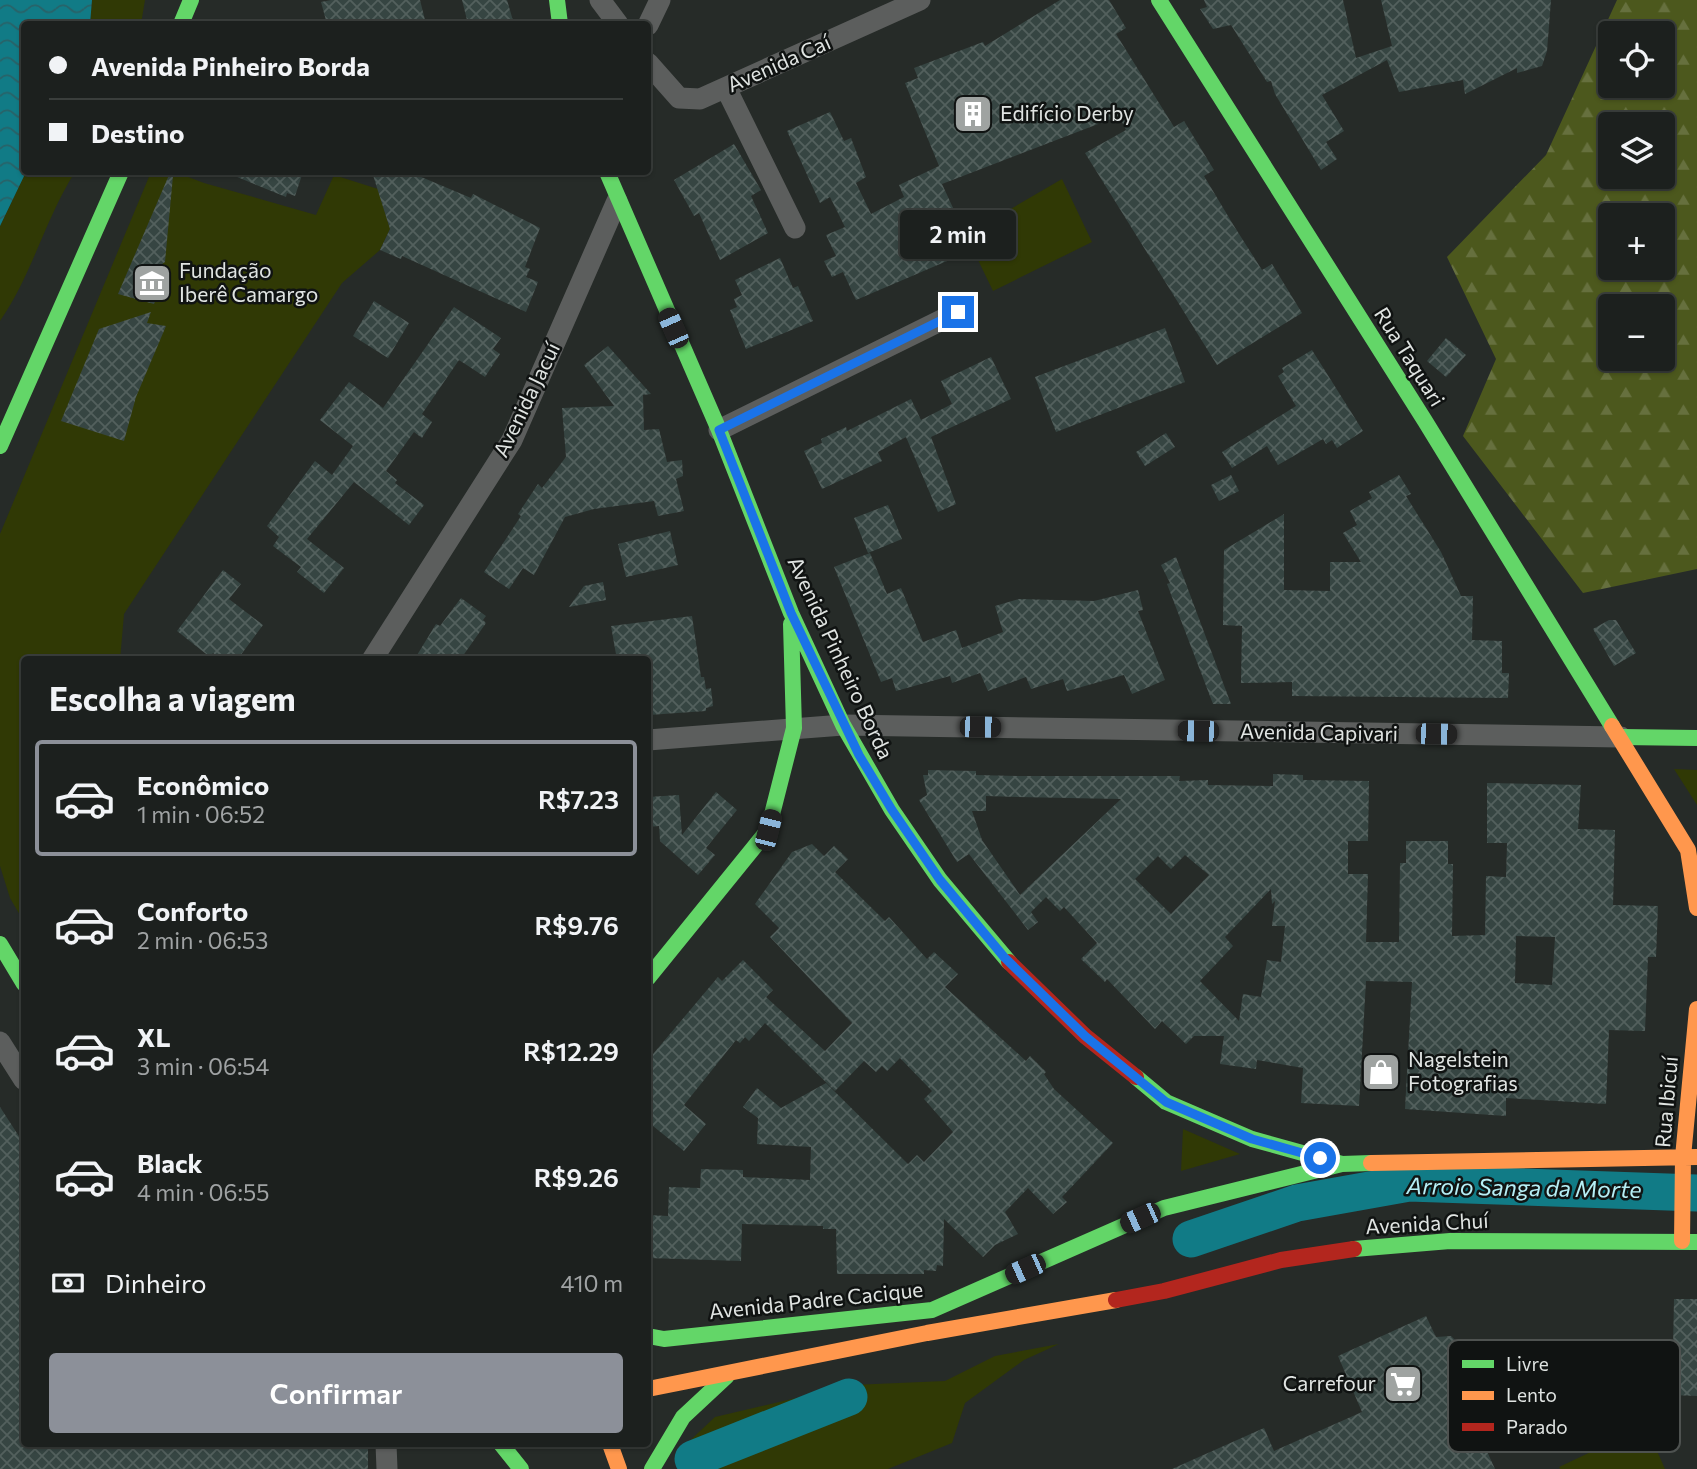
<!DOCTYPE html>
<html lang="pt">
<meta charset="utf-8">
<style>
body{margin:0;font-family:Commissioner,sans-serif;background:#252827;color:#f1f3f6;height:100vh;display:flex;flex-direction:column;font-size:26px;white-space:nowrap}
*{box-sizing:border-box;margin:0}
p{font-size:23px;color:#a0a3a4}
.icon{flex:none;width:38px;height:38px;fill:none;stroke:currentColor;stroke-width:2;stroke-linecap:round;stroke-linejoin:round}
.map{position:relative;flex:1;overflow:hidden}
.details{position:absolute;left:21px;top:656px;width:630px;height:791px;display:flex;flex-direction:column;background:#1c201e;border-radius:7px;box-shadow:0 2px 5px #0004,0 0 0 2px #3a3e3c}
.details>*{flex:none}
.top-card{position:absolute;left:21px;top:21px;width:630px;height:154px;border-radius:7px;box-shadow:0 2px 5px #0004,0 0 0 2px #3a3e3c;display:grid;align-content:center;height:154px;padding:0 28px;background:#1c201e}
.fabs{position:absolute;left:1598px;top:21px;display:grid;gap:14px}
.fabs a{display:grid;place-items:center;width:77px;height:77px;border-radius:7px;background:#1c201e;box-shadow:0 2px 5px #0004,0 0 0 2px #3a3e3c;font-size:35px}
.end{position:absolute;width:32px;height:32px;margin:-16px;border:9px solid #1a73e8;background:#fff;box-shadow:0 0 0 4px #fff}
.from{border-radius:50%}
.bubble{position:absolute;height:49px;border-radius:7px;background:#1c201e;box-shadow:0 2px 5px #0004,0 0 0 2px #3a3e3c;font-size:23px;font-weight:600;line-height:49px;text-align:center}
.car{position:absolute;width:21px;height:42px;margin:-21px -10px;border-radius:9px;box-shadow:0 0 5px 2px #0007;background:linear-gradient(#222 24%,#8ab4d8 0 40%,#222 0 76%,#8ab4d8 0 86%,#222 0)}
.top-card b{display:flex;align-items:center;gap:24px;height:66px;font-size:26px}
.top-card b+b{border-top:2px solid #3a3e3c}
.top-card i{width:18px;height:18px;background:#f1f3f6}
ul{padding:0;list-style:none}
li{display:flex;align-items:center;gap:21px;height:116px;margin:0 14px 10px;padding:0 14px;border:4px solid transparent;border-radius:7px}
li div{flex:1}
li b{display:block;font-size:26px}
li em{font-style:normal;font-weight:600}
li.selected{border-color:#8c9099}
li>.icon{width:63px;height:63px;stroke-width:1.5}
h2{padding:0 28px;font-size:32px;line-height:84px}
.pay{display:flex;align-items:center;gap:18px;height:77px;padding:0 28px;font-size:26px}
.pay p{margin-inline-start:auto}
.primary-button{display:flex;gap:14px;margin-top:auto;padding:14px 28px}
.primary-button a{flex:1;height:80px;border-radius:7px;background:#8c9099;color:#fff;font-size:28px;font-weight:600;line-height:80px;text-align:center}
.map>svg:first-child{display:block}
.green{fill:#303905}
.forest{fill:url(#forest-firs);fill-rule:evenodd}
.water{fill:url(#water-waves)}
.lines{fill:none;stroke-linecap:round;stroke-linejoin:round}
.river{stroke:#117b86;stroke-width:37}
.building{fill:url(#building-cross-hatch);fill-rule:evenodd}
.street{stroke:#5c5e5d;stroke-width:21}
.fast{stroke:#63d668;stroke-width:16}
.slow{stroke:#ff974d;stroke-width:16}
.jam{stroke:#b3261e;stroke-width:16}
.route{stroke:#1a73e8;stroke-width:9}
.labels{text-anchor:middle;stroke-width:5;stroke-linejoin:round;paint-order:stroke}
.street-label{font-size:21px;fill:#e0e4e2;stroke:#101312}
.poi-label{font-size:21px;fill:#e0e4e2;stroke:#101312;text-anchor:start}
.water-label{font-size:23px;font-style:italic;fill:#b6eff6;stroke:#101312}
.key{fill:#101312;stroke:#4e5250;stroke-width:2}
.key-label{font-size:19px;fill:#e0e4e2}
</style>
<div class="map">
<svg width="1697" height="1469" viewBox="0 0 1697 1469">
<defs>
<pattern id="forest-firs" width="22" height="20" patternUnits="userSpaceOnUse" patternTransform="scale(1.75)"><rect width="22" height="20" fill="#4c581d"/><path d="M5 1l3.5 6h-7zM16 11l3.5 6h-7z" fill="#66703e"/></pattern>
<pattern id="water-waves" width="16" height="10" patternUnits="userSpaceOnUse" patternTransform="scale(1.75)"><rect width="16" height="10" fill="#117b86"/><path d="M0 5q4-4 8 0t8 0" fill="none" stroke="#286268"/></pattern>
<pattern id="building-cross-hatch" width="8" height="8" patternUnits="userSpaceOnUse" patternTransform="scale(1.75)"><rect width="8" height="8" fill="#364542"/><path d="M0 0l8 8M0 8l8-8" fill="none" stroke="#53605d"/></pattern>
</defs>
<rect width="100%" height="100%" fill="#262b28"/>
<!-- green -->
<path class="green" d="M92 0H145L141 24H90Z
M26 172H75C45 219 32 275 0 321V226Z
M151 172H175L204 183 316 215 334 175 378 189 390 229 380 250 342 283 124 614 120 660H24V922L10 898 0 866V534Z
M1062 179 1092 242 993 291 966 235Z
M1674 769 1697 770V805Z
M1183 1129 1240 1154 1181 1171Z
M1059 1344 1024 1360 965 1403 952 1443 888 1469H677L682 1448 715 1417 852 1385 945 1381 995 1356Z
M1646 1426 1665 1469H1560L1559 1467Z"/>
<!-- forest -->
<path class="forest" d="M1617 0H1697V569L1583 593 1463 436 1496 359 1447 257 1546 155ZM1610 33H1662V86H1610ZM1610 124H1662V177H1610ZM1610 215H1662V268H1610ZM1610 306H1662V359H1610Z"/>
<!-- water -->
<path class="water" d="M0 0H92L90 24H24L26 172 0 226Z"/>
<g class="lines">
<!-- river -->
<path class="river" d="M1191 1239 1297 1203 1409 1183 1697 1193
M693 1459 849 1397"/>
</g>
<!-- building -->
<path class="building" d="M331 0H420L426 24H327L321 2Z
M462 0H507L514 24H468Z
M1060 0H1109L1126 28 1116 34 1174 127 1184 121 1214 170 1204 176 1234 226 1262 270 1272 264 1302 313 1217 365 1085 153 1126 130 1119 116 942 184 971 247 953 256 954 258 856 300 843 272 832 277 824 261 836 256 826 235 845 227 830 197 820 203 787 131 830 112 844 141 851 138 866 177 856 183 871 214 904 197 899 185 939 166 905 83 918 78 914 68 983 42 985 46Z
M1204 0H1343L1356 58 1392 46 1381 0H1551L1547 51 1542 66 1517 73V68L1465 94 1463 80 1399 92 1387 60 1322 95 1344 131 1326 142 1337 159 1321 170 1275 94 1271 81 1267 82 1231 25 1213 29 1200 9 1207 7Z
M734 144 761 190 751 196 768 233 720 260 699 213 694 216 674 180Z
M225 172H303L295 196 287 193 286 197Z
M372 172H420L419 176 471 198 473 194 540 228 525 267 530 269 526 277 538 282 526 312 402 256 401 259 380 250 390 229Z
M169 175 173 176 165 262 145 276 163 282 154 304 118 294Z
M780 258 793 288 798 286 813 321 746 349 730 310 737 307 734 299 742 295 735 280Z
M374 301 409 323 388 358 353 336Z
M454 307 501 338 493 349 500 354 485 377 459 360 422 414 432 422 422 438 414 432 386 471 397 480 395 483 424 505 409 525 354 482 307 539 344 568 324 593 297 572 301 567 273 546 279 537 267 526 315 461 332 475 353 446 320 420 349 382 383 408Z
M151 312 147 323 166 326 136 397 124 441 61 421 99 329Z
M1165 328 1185 382 1056 432 1035 377Z
M1446 338 1466 355 1446 377 1427 361Z
M608 346 651 394 643 395 644 430 659 429 667 462 682 460 683 476 676 479 684 511 658 516 654 501 594 509 565 517 534 575 523 568 509 589 484 572 521 516 518 514 538 484 542 488 566 457 562 408 614 406 584 365Z
M1312 350 1363 431 1337 448 1332 440 1326 444 1323 439 1278 465 1267 446 1232 468 1222 452 1296 406 1278 376 1284 372 1282 368Z
M991 357 1011 399 931 437 956 504 938 512 906 437 878 452 882 461 822 489 804 451 822 443 821 439 846 427 847 431 911 399 921 420 952 404 941 381Z
M1166 433 1175 447 1145 466 1136 452Z
M1231 475 1239 491 1219 501 1211 485Z
M1399 475 1411 494 1406 496 1441 552 1461 596H1473L1472 640 1502 641V673H1509L1508 698 1292 696V682L1241 683 1242 626 1223 625 1224 550 1284 514V590L1330 591V562H1361L1343 533 1357 525 1350 511 1372 498 1369 492Z
M888 505 902 539 868 553 854 518Z
M670 531 678 565 626 577 618 544Z
M870 553 887 594 901 588 923 642 956 630 962 648 1003 632 995 606 1019 599 1094 601 1138 590 1143 610 1138 611 1165 680 1132 694 1124 675 1067 691 1063 679 1031 689 1026 677 988 691 980 673 952 683 950 676 896 691 892 678 881 682 834 567Z
M1176 557 1195 608 1231 704H1213L1167 584 1170 583 1161 565Z
M223 570 241 584 229 599 263 625 237 660H222L213 653 210 657 177 631Z
M603 582 606 600 569 607 584 586Z
M461 598 486 616 483 620 486 623 460 660H414L436 624 440 626Z
M692 616 701 677H704L706 689 711 688 713 706 706 708V711L649 715 648 660H617L611 626Z
M1609 620H1616L1636 653 1614 666 1593 629Z
M928 770 976 771V775L1017 776H1180L1179 781 1208 780V785L1273 786V774L1303 775V780L1369 781 1368 841H1348V874H1368L1366 942H1399L1400 863H1406V841H1448V864H1453L1452 936 1485 935 1486 876 1506 877 1507 843H1487V783L1581 785 1578 829 1615 830 1613 905 1658 906 1656 957H1648L1645 1031 1609 1030 1606 1104 1506 1098V1116L1405 1109 1412 982 1366 981 1359 1106 1301 1103 1303 1068 1257 1060 1256 1069 1220 1064 1224 1036H1194L1186 1044 1162 1021 1155 1029 1107 979 1105 982 1081 959 1097 943 1064 907 1060 911 1046 897 1031 912 1038 922 1028 930 969 854 957 862 919 800 927 795 923 775H928ZM986 796 1017 797 1121 799 1020 895 982 840 972 811H986ZM1185 855 1209 875 1171 914 1135 879 1158 856 1171 869ZM1271 889 1272 904 1275 901 1272 926H1285L1281 962 1267 960 1261 997 1243 994 1239 1021 1200 981 1233 946 1225 937ZM1516 936 1555 937 1552 985 1515 983Z
M716 792 737 810 706 848 715 855 698 875 660 841 659 826 648 827V797L679 795 682 835Z
M812 844 824 856 834 846 848 859 835 872 885 921 889 917 927 959 934 952 958 974 945 987 1026 1061 1030 1056 1046 1072 1044 1074 1054 1089 1113 1143 1062 1197 1067 1202 1053 1214 1028 1188 1005 1212 1018 1234 995 1245 983 1257 944 1219 943 1266 937 1265 936 1271 924 1270V1274H837L836 1229H823V1226L742 1224 741 1261 648 1258V1215L668 1216 669 1187 700 1188 701 1169 743 1170V1177L810 1180 811 1147 757 1144 758 1118 743 1107 757 1088 781 1108 826 1083 908 1164 917 1155 924 1162 953 1132 924 1099 932 1091 900 1058 887 1071 882 1066 876 1072 864 1061 835 1091 765 1023 749 1041 745 1037 740 1043 736 1040 684 1105 706 1124 684 1151 648 1122V1060L718 977 722 981 743 960 773 990 766 997 825 1051 852 1023 770 937 779 928 755 904 792 852Z
M0 1107 24 1144V1444H368V1469H0Z
M1674 1299H1697V1396L1672 1395Z
M1426 1316 1436 1337 1451 1336 1459 1344V1351L1469 1375 1455 1381 1495 1469H1172L1264 1428 1274 1451 1362 1412 1338 1356Z"/>
<g class="lines">
<!-- street -->
<path class="street" d="M600 0 618 24
M648 25 660 0
M648 63 679 98 700 99 920 0
M726 88 795 228
M719 430 958 312
M372 660 512 440 617 201
M648 740 843 725 1621 737
M0 1042 24 1080
M386 1444 387 1469"/>
<!-- fast -->
<path class="fast" d="M557 0 560 24
M1159 0 1425 421 1612 726
M181 24 191 0
M607 172 719 430 791 613 843 725 892 810 940 880 1009 962
M0 446 121 172
M1621 737 1697 738
M0 944 24 984
M648 978 768 830 794 728 791 624
M1136 1077 1166 1102 1252 1139 1342 1164
M1354 1249 1450 1241 1697 1242
M648 1336 664 1339 932 1310 1164 1208 1342 1164 1371 1163
M501 1444 521 1469
M652 1469 683 1417 727 1376"/>
<!-- slow -->
<path class="slow" d="M1612 726 1688 850 1697 908
M1371 1163 1697 1157
M1682 1241 1683 1157 1697 1009
M648 1389 927 1333 1116 1300
M610 1444 619 1469"/>
<!-- jam -->
<path class="jam" d="M1009 962 1085 1036 1136 1077
M1116 1300 1164 1291 1281 1260 1354 1249"/>
</g>
<g class="lines">
<!-- route -->
<path class="route" d="M958 312 719 430 791 613 859 755 892 810 940 880 1004 957 1085 1036 1166 1102 1252 1139 1320 1158"/>
</g>
<!-- icons -->
<defs>
<g id="building-square" transform="scale(2.0125)"><rect x="-9" y="-9" width="18" height="18" rx="4" fill="#9fa3a1" stroke="#101312"/><path d="M-4-6H4V6H1V3H-1V6H-4ZM-2.5-4.3h1.7v1.8h-1.7ZM.8-4.3h1.7v1.8H.8ZM-2.5-1h1.7V.8h-1.7ZM.8-1h1.7V.8H.8Z" fill="#fff"/></g>
<g id="museum-square" transform="scale(2.0125)"><rect x="-9" y="-9" width="18" height="18" rx="4" fill="#9fa3a1" stroke="#101312"/><path d="M0-6L6-3V-2H-6V-3ZM-5-1h2V3h-2ZM-1-1h2V3h-2ZM3-1h2V3H3ZM-6 4H6V6H-6Z" fill="#fff"/></g>
<g id="shop-square" transform="scale(2.0125)"><rect x="-9" y="-9" width="18" height="18" rx="4" fill="#9fa3a1" stroke="#101312"/><path d="M-5-2.5h2.3a2.7 3.5 0 0 1 5.4 0H5L5.5 6h-11ZM-1.5-2.5h3a1.5 2.3 0 0 0-3 0Z" fill="#fff"/></g>
<g id="supermarket-square" transform="scale(2.0125)"><rect x="-9" y="-9" width="18" height="18" rx="4" fill="#9fa3a1" stroke="#101312"/><path d="M-6-5.5h2.5l.6 2H6L4.5 2H-2.5L-4.4-4H-6ZM-1.5 3.2a1.3 1.3 0 1 0 .1 0ZM3 3.2a1.3 1.3 0 1 0 .1 0Z" fill="#fff"/></g>
</defs>
<g fill-rule="evenodd">
<use href="#building-square" x="973" y="114"/>
<use href="#museum-square" x="152" y="283"/>
<use href="#shop-square" x="1381" y="1072"/>
<use href="#supermarket-square" x="1403" y="1384"/>
</g>
<g class="labels">
<!-- street labels -->
<g class="street-label">
<text transform="translate(779 64) rotate(-24)" y="7">Avenida Caí</text>
<text transform="translate(1409 357) rotate(58)" y="7">Rua Taquari</text>
<text transform="translate(527 400) rotate(-64)" y="7">Avenida Jacuí</text>
<text transform="translate(840 658) rotate(65)" y="7">Avenida Pinheiro Borda</text>
<text transform="translate(1319 733) rotate(1)" y="7">Avenida Capivari</text>
<text transform="translate(1667 1102) rotate(-85)" y="7">Rua Ibicuí</text>
<text transform="translate(1427 1224) rotate(-3)" y="7">Avenida Chuí</text>
<text transform="translate(816 1301) rotate(-6)" y="7">Avenida Padre Cacique</text>
</g>
<!-- poi labels -->
<g class="poi-label">
<text x="1000" y="121">Edifício Derby</text>
<text x="179" y="278">Fundação<tspan x="179" dy="24">Iberê Camargo</tspan></text>
<text x="1408" y="1067">Nagelstein<tspan x="1408" dy="24">Fotografias</tspan></text>
<text x="1376" y="1391" text-anchor="end">Carrefour</text>
</g>
<!-- water labels -->
<g class="water-label">
<text transform="translate(1524 1188) rotate(1)" y="8">Arroio Sanga da Morte</text>
</g>
</g>
<!-- legend -->
<rect x="1448" y="1340" width="232" height="112" rx="10" class="key"/>
<rect x="1462" y="1360" width="32" height="8" fill="#63d668"/>
<rect x="1462" y="1391" width="32" height="9" fill="#ff974d"/>
<rect x="1462" y="1423" width="32" height="8" fill="#b3261e"/>
<g class="key-label">
<text x="1506" y="1371">Livre</text>
<text x="1506" y="1402">Lento</text>
<text x="1506" y="1434">Parado</text>
</g>
</svg>
<div class="fabs">
<a><svg class="icon" aria-label="locate" viewBox="0 0 24 24"><circle cx="12" cy="12" r="6"/><path d="M12 2v4M12 18v4M2 12h4M18 12h4"/></svg></a>
<a><svg class="icon" aria-label="layers" viewBox="0 0 24 24"><path d="M12 4l9 5-9 5-9-5zM3 14l9 5 9-5"/></svg></a>
<a>+</a>
<a>−</a>
</div>
<i class="end from" style="left:1320px;top:1158px"></i>
<i class="end" style="left:958px;top:312px"></i>
<div class="bubble" style="left:900px;top:210px;width:116px">2 min</div>
<i class="car" style="left:673px;top:328px;rotate:336deg"></i>
<i class="car" style="left:980px;top:727px;rotate:91deg"></i>
<i class="car" style="left:1198px;top:731px;rotate:271deg"></i>
<i class="car" style="left:1436px;top:734px;rotate:91deg"></i>
<i class="car" style="left:768px;top:830px;rotate:14deg"></i>
<i class="car" style="left:1140px;top:1218px;rotate:246deg"></i>
<i class="car" style="left:1025px;top:1269px;rotate:246deg"></i>
<div class="top-card">
<b><i class="from"></i>Avenida Pinheiro Borda</b>
<b><i></i>Destino</b>
</div>
<section class="details">
<h2>Escolha a viagem</h2>
<ul>
<li class="selected"><svg class="icon" aria-label="car" viewBox="0 0 24 24"><path d="M5 17H2v-5l4-1 3-4h7l3 4 3 1v5h-3M9 17h6M6 11h13"/><circle cx="7" cy="17" r="2"/><circle cx="17" cy="17" r="2"/></svg><div><b>Econômico</b><p>1 min · 06:52</p></div><em>R$7.23</em></li>
<li><svg class="icon" aria-label="car" viewBox="0 0 24 24"><path d="M5 17H2v-5l4-1 3-4h7l3 4 3 1v5h-3M9 17h6M6 11h13"/><circle cx="7" cy="17" r="2"/><circle cx="17" cy="17" r="2"/></svg><div><b>Conforto</b><p>2 min · 06:53</p></div><em>R$9.76</em></li>
<li><svg class="icon" aria-label="car" viewBox="0 0 24 24"><path d="M5 17H2v-5l4-1 3-4h7l3 4 3 1v5h-3M9 17h6M6 11h13"/><circle cx="7" cy="17" r="2"/><circle cx="17" cy="17" r="2"/></svg><div><b>XL</b><p>3 min · 06:54</p></div><em>R$12.29</em></li>
<li><svg class="icon" aria-label="car" viewBox="0 0 24 24"><path d="M5 17H2v-5l4-1 3-4h7l3 4 3 1v5h-3M9 17h6M6 11h13"/><circle cx="7" cy="17" r="2"/><circle cx="17" cy="17" r="2"/></svg><div><b>Black</b><p>4 min · 06:55</p></div><em>R$9.26</em></li>
</ul>
<div class="pay"><svg class="icon" aria-label="cash" viewBox="0 0 24 24"><path d="M3 7h18v10H3z"/><circle cx="12" cy="12" r="2"/></svg>Dinheiro<p>410 m</p></div>
<div class="primary-button"><a>Confirmar</a></div>
</section>
</div>
